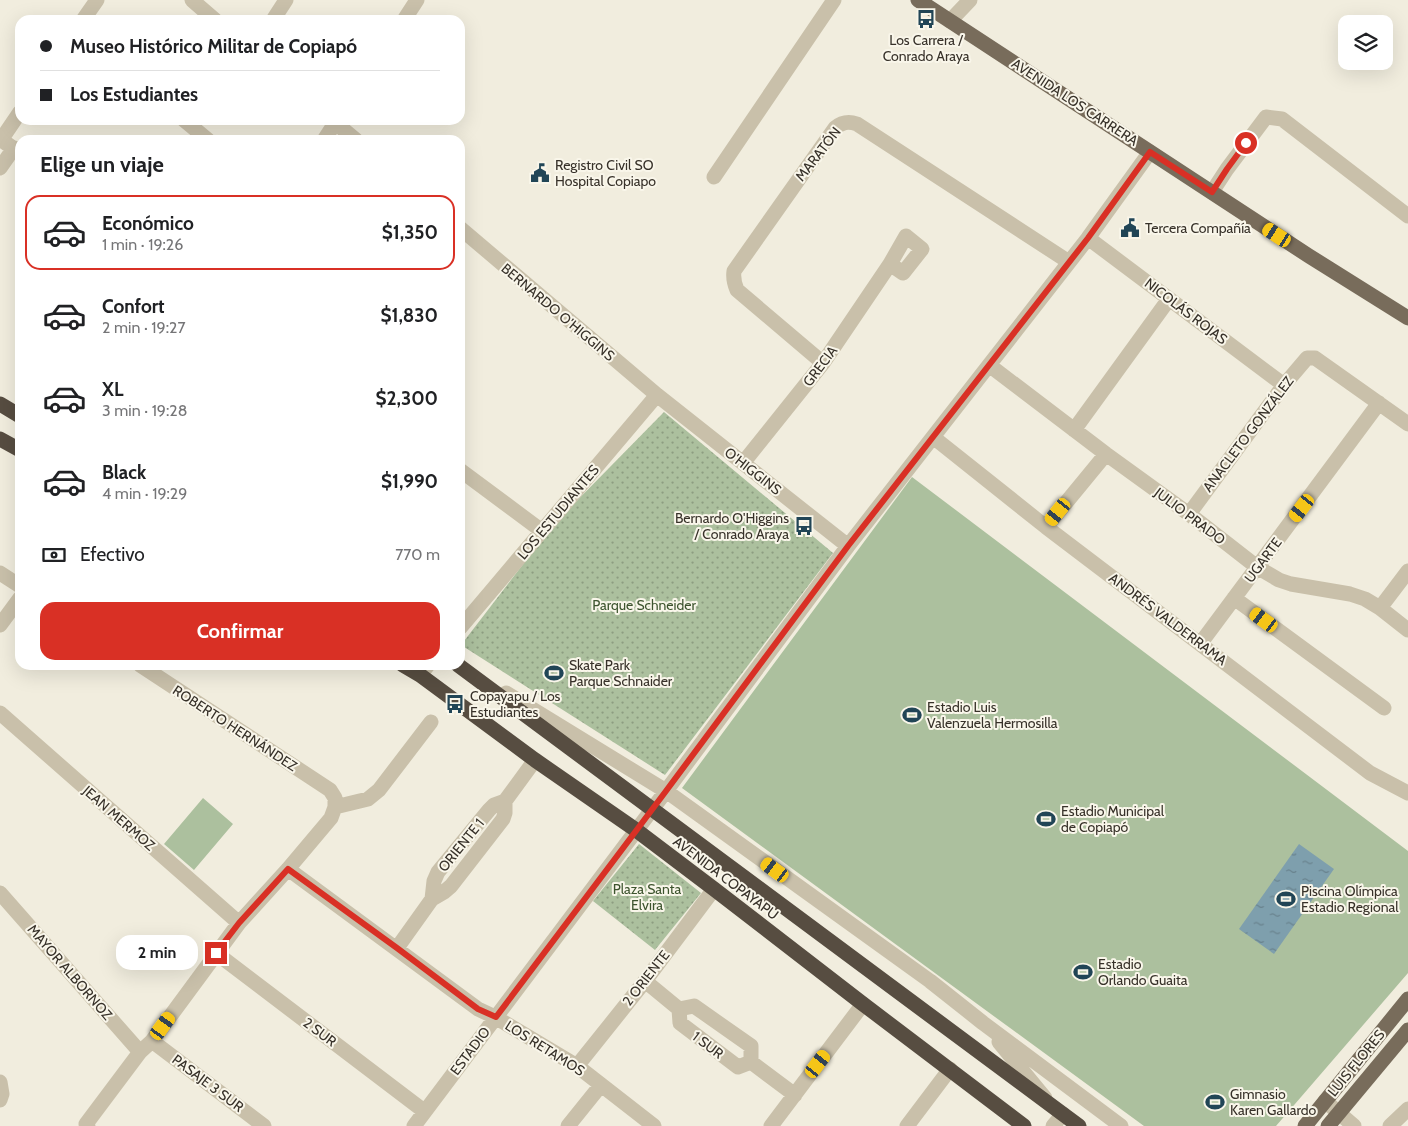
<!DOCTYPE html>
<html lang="es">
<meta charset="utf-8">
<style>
body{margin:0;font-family:Cabin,sans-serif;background:#f2f2f2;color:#202124;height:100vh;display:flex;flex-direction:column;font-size:19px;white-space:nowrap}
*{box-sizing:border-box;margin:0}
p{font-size:16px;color:#757577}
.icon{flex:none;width:28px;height:28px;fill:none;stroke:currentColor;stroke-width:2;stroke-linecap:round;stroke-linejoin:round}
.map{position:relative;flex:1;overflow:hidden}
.drawer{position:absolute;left:15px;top:135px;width:450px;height:535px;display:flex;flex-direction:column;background:#fff;border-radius:15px;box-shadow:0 5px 20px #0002}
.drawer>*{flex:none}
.hud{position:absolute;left:15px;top:15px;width:450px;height:110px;border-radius:15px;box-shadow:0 5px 20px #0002;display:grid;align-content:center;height:110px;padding:0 25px;background:#fff}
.controls{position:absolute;left:1338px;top:15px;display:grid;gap:10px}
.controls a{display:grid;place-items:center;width:55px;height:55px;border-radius:10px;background:#fff;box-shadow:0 5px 20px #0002;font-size:25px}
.end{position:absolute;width:22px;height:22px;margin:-11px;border:6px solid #d93025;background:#fff;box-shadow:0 0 0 2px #fff}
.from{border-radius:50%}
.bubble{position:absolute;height:35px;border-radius:15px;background:#fff;box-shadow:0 5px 20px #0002;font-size:16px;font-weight:800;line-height:35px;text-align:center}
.car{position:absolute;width:15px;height:30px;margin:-15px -8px;border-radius:6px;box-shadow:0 0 4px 1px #0007;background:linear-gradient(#f5c518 24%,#345 0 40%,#f5c518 0 76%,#345 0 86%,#f5c518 0)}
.hud b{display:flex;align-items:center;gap:18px;height:48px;font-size:19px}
.hud b+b{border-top:1px solid #e0e0e0}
.hud i{width:12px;height:12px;background:#202124}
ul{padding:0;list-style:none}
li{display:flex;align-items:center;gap:15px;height:75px;margin:0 10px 8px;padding:0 15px;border:2px solid transparent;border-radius:15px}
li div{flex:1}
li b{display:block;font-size:19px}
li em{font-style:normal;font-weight:800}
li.on{border-color:#d93025}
li>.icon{width:45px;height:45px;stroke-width:1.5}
h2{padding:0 25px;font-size:22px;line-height:60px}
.pay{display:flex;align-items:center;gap:12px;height:55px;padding:0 25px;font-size:19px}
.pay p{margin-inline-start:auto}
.button{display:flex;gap:10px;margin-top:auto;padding:10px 25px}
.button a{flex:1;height:58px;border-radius:15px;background:#d93025;color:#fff;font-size:20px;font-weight:800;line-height:58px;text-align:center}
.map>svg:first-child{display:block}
.green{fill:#acc09e}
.park{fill:url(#park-dots)}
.water{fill:url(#water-ripples)}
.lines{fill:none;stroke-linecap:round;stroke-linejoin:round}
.minor{stroke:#c9c0aa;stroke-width:15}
.major{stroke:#786c5b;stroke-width:15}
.highway{stroke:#574d41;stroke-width:15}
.route{stroke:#d93025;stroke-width:6}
.labels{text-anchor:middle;stroke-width:4;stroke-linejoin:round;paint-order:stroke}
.poi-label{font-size:14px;fill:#373129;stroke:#f9f6ea;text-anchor:start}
.street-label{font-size:14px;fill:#373129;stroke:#f9f6ea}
.park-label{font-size:14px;fill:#3d542e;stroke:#f9f6ea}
</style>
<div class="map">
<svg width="1408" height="1126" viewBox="0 0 1408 1126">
<defs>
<pattern id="park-dots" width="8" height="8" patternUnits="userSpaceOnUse" patternTransform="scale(1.25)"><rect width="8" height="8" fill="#acc09e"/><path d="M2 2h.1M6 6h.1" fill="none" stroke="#8d9d81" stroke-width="1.8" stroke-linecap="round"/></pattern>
<pattern id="water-ripples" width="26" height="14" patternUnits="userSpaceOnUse" patternTransform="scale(1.25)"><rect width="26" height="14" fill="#7e9fad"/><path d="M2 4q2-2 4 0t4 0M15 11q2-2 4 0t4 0" fill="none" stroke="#68828d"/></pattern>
</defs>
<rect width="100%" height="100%" fill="#f1edde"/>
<!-- green -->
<path class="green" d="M912 477 1408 851V973L1276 1126H1144L682 788Z
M203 798 233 824 194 870 164 844Z"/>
<!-- park -->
<path class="park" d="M664 412 833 553 665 775 461 645 554 524Z
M639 844 701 893 655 950 593 901Z"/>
<!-- water -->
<path class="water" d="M1299 844 1334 869 1274 954 1239 929Z"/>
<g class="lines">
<!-- minor -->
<path class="minor" d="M192 0 215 20
M83 20 97 0
M273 20 286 0
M404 20 417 0
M950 21 970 0
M184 120 208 140
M332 120 356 140
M0 139 20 153
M1 140 20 112
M324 140 337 120
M0 168 14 148
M714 177 834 0
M1212 192 1227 169 1266 117 1282 119 1408 216
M460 228 657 395 848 546
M1088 238 1284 385
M823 363 737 290C734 283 733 278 734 271L835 128C842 122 848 121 857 124L1069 262
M989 365 1106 454 1189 514 1257 567 1279 580 1291 584 1350 594 1365 599 1380 608 1408 630
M1074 430 1169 299
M933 437 1046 527 1370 773 1408 793
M743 463 823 363 890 264 906 236 922 249 903 273 890 264
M460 470 542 531
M1189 514 1284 385 1307 358H1315L1408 424
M1046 527 1106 454
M0 573 20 586
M1234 598 1384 708
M1380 608 1408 571
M0 625 20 598
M460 628 657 395
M1200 644 1379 403
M420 675 428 665
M506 693 666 791 930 981 983 1023 1121 1126
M0 713 239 923
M335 807 368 799 379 790 431 722
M288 869 478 1009 495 1017 577 1066 654 1126
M0 893 140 1052
M432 899 434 881 438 872 489 810 494 805 505 801 535 760
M397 948 432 899 444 892 451 886 503 819 505 813V801
M216 953 424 1111
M645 981 679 1009
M694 1006 751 1046V1062L738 1067 680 1023 679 1009Z
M152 1041 264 1126
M999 1042 1045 1098
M751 1062 795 1095
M577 1066 645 981 714 889
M0 1082 2 1094 0 1100
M1325 1101 1354 1126
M88 1126 86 1124 140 1052 152 1041 239 923 288 869 331 818 335 807V798L330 790 140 665
M414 1126 666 791 848 546 1088 238 1150 152
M568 1126 601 1085
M771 1126 863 1004
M907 1126 950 1069
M1053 1126 1063 1114
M1390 1126 1408 1109"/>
<!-- major -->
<path class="major" d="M918 0 1309 256 1408 318
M1305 1126 1408 999
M1328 1126 1408 1030"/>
<!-- highway -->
<path class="highway" d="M0 404 20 416
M0 439 20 450
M403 665 420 675 535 760 636 830 714 889 863 1004 1024 1126
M458 665 1079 1126"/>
</g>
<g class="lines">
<!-- route -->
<path class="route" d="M216 953 239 923 288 869 397 948 478 1009 496 1017 666 791 848 546 1088 238 1150 152 1212 192 1227 169 1246 143"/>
</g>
<!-- icons -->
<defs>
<g id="bus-bare" transform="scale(1.5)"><path d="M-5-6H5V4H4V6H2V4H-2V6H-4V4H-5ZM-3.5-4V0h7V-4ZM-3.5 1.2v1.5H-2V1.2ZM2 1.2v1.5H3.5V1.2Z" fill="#214556" stroke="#f9f6ea" stroke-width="2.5" paint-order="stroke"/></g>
<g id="civic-bare" transform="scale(1.5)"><path d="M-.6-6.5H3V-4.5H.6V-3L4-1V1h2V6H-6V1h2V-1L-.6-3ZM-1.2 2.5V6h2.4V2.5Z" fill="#214556" stroke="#f9f6ea" stroke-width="2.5" paint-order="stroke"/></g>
<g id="stadium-bare" transform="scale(1.5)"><path d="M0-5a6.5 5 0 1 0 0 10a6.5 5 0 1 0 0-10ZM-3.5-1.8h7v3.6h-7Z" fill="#214556" stroke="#f9f6ea" stroke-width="2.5" paint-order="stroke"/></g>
</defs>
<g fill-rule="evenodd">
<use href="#bus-bare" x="926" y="19"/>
<use href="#civic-bare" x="540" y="173"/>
<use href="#civic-bare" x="1130" y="228"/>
<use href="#bus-bare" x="804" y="526"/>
<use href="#stadium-bare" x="554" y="673"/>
<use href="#bus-bare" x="455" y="704"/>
<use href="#stadium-bare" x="912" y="715"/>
<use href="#stadium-bare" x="1046" y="819"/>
<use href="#stadium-bare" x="1286" y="899"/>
<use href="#stadium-bare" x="1083" y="972"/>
<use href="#stadium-bare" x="1215" y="1102"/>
</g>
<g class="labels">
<!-- poi labels -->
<g class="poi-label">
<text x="926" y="45" text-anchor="middle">Los Carrera /<tspan x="926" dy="16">Conrado Araya</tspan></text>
<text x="555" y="170">Registro Civil SO<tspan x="555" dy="16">Hospital Copiapo</tspan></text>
<text x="1145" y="233">Tercera Compañía</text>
<text x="789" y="523" text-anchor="end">Bernardo O'Higgins<tspan x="789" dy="16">/ Conrado Araya</tspan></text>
<text x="569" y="670">Skate Park<tspan x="569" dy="16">Parque Schnaider</tspan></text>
<text x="470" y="701">Copayapu / Los<tspan x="470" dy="16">Estudiantes</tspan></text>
<text x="927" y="712">Estadio Luis<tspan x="927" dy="16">Valenzuela Hermosilla</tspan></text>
<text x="1061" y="816">Estadio Municipal<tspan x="1061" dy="16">de Copiapó</tspan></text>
<text x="1301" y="896">Piscina Olímpica<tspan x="1301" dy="16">Estadio Regional</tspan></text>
<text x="1098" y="969">Estadio<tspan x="1098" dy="16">Orlando Guaita</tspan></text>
<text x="1230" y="1099">Gimnasio<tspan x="1230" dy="16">Karen Gallardo</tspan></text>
</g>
<!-- street labels -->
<g class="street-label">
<text transform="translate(1075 102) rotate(33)" y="5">AVENIDA LOS CARRERA</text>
<text transform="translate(818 154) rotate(-52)" y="5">MARATÓN</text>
<text transform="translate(1186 311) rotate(37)" y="5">NICOLÁS ROJAS</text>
<text transform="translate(558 312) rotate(40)" y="5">BERNARDO O'HIGGINS</text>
<text transform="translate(820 366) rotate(-53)" y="5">GRECIA</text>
<text transform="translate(1248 434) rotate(-53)" y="5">ANACLETO GONZÁLEZ</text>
<text transform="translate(753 471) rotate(38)" y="5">O'HIGGINS</text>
<text transform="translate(558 512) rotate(-50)" y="5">LOS ESTUDIANTES</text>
<text transform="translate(1190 516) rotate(37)" y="5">JULIO PRADO</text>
<text transform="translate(1263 560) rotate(-53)" y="5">UGARTE</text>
<text transform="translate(1168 619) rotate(37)" y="5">ANDRÉS VALDERRAMA</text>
<text transform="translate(235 728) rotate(33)" y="5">ROBERTO HERNÁNDEZ</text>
<text transform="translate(119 818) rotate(41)" y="5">JEAN MERMOZ</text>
<text transform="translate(461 845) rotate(-51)" y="5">ORIENTE 1</text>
<text transform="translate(726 878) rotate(37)" y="5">AVENIDA COPAYAPU</text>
<text transform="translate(70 972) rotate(49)" y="5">MAYOR ALBORNOZ</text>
<text transform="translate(646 978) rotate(-52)" y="5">2 ORIENTE</text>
<text transform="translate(320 1032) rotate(37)" y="5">2 SUR</text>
<text transform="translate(708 1045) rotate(37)" y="5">1 SUR</text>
<text transform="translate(545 1048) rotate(32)" y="5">LOS RETAMOS</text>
<text transform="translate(470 1051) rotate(-53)" y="5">ESTADIO</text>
<text transform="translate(1356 1063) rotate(-51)" y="5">LUIS FLORES</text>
<text transform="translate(208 1083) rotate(37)" y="5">PASAJE 3 SUR</text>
</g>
<!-- park labels -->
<g class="park-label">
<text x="644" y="610">Parque Schneider</text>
<text x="647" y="894">Plaza Santa<tspan x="647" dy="16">Elvira</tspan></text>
</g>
</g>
</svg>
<div class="controls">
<a><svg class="icon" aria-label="layers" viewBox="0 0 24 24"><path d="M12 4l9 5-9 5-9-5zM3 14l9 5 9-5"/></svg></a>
</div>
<i class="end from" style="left:1246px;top:143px"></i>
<i class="end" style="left:216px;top:953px"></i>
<div class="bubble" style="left:116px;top:935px;width:82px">2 min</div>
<i class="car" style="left:1277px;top:235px;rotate:303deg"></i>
<i class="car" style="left:1302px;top:508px;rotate:217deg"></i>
<i class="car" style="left:1058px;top:512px;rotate:219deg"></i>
<i class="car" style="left:1264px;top:620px;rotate:306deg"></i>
<i class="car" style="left:775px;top:870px;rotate:306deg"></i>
<i class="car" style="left:163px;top:1026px;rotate:36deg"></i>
<i class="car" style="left:818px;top:1064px;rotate:37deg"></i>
<div class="hud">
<b><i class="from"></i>Museo Histórico Militar de Copiapó</b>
<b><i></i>Los Estudiantes</b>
</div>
<section class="drawer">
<h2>Elige un viaje</h2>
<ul>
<li class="on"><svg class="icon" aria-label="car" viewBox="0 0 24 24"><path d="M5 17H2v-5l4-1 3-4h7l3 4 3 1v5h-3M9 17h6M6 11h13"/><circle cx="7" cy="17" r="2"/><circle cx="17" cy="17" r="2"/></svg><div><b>Económico</b><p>1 min · 19:26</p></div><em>$1,350</em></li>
<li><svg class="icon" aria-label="car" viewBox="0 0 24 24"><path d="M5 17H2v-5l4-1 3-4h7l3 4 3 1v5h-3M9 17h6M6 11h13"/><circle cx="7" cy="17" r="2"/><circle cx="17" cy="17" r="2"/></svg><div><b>Confort</b><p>2 min · 19:27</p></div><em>$1,830</em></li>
<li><svg class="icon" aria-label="car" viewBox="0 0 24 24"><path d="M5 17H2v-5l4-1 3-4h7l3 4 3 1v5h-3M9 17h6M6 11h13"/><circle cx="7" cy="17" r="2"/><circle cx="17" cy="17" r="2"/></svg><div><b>XL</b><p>3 min · 19:28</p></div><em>$2,300</em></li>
<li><svg class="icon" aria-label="car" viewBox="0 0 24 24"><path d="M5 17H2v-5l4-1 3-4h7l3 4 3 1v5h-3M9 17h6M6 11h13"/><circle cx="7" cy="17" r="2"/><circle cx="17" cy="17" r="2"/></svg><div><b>Black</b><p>4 min · 19:29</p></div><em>$1,990</em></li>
</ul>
<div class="pay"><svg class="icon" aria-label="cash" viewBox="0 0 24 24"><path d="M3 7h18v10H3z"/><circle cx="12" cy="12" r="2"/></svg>Efectivo<p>770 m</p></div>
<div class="button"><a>Confirmar</a></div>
</section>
</div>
